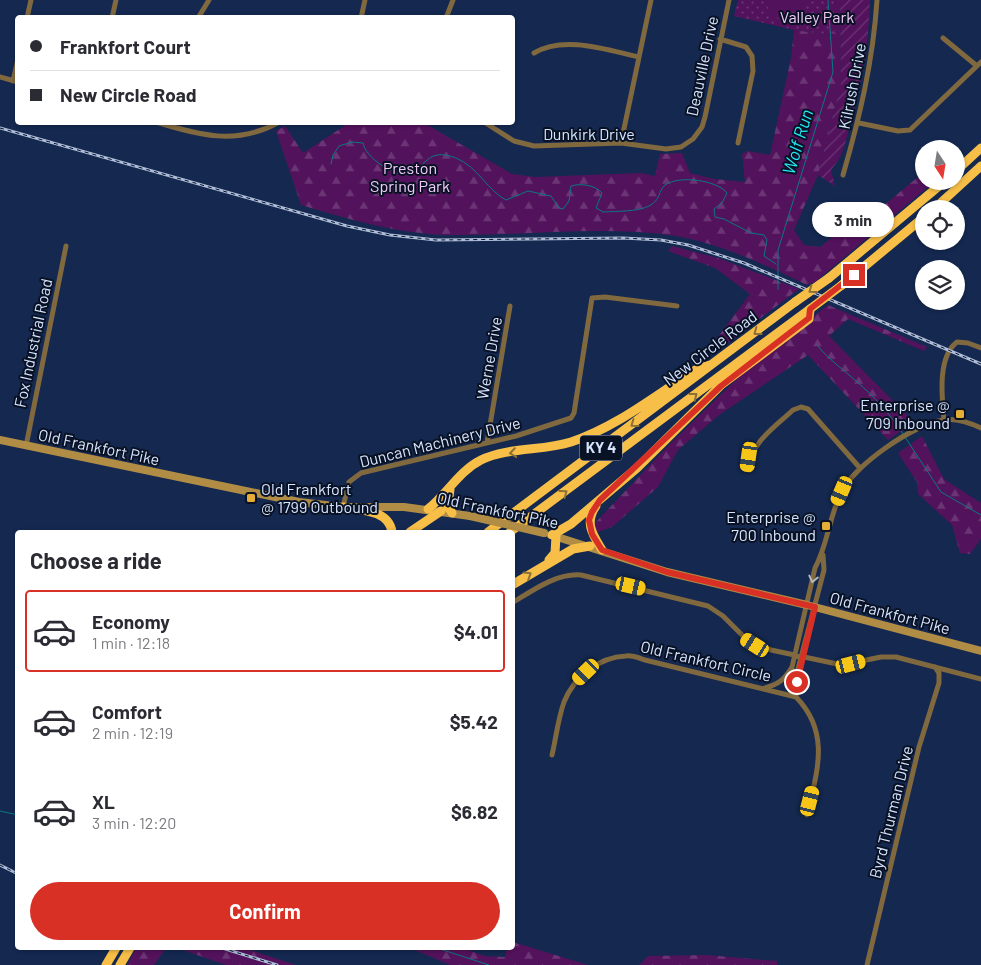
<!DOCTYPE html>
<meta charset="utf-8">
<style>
body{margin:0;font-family:Barlow,sans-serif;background:#f2f2f3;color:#2b2b33;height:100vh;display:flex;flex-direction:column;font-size:19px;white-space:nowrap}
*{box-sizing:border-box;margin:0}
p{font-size:16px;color:#7c7c81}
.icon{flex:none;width:28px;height:28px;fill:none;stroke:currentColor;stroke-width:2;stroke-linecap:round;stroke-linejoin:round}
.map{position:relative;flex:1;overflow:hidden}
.side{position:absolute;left:15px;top:530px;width:500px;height:420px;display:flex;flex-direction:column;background:#fff;border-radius:5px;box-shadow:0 1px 4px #0004}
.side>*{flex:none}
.banner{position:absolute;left:15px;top:15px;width:500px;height:110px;border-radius:5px;box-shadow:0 1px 4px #0004;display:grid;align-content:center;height:110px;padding:0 15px;background:#fff}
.needle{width:32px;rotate:168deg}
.fabs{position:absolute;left:915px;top:140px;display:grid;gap:10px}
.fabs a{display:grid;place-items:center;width:50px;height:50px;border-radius:50%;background:#fff;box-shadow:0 1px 4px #0004;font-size:25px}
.end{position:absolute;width:22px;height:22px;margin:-11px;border:6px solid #d93025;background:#fff;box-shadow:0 0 0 2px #fff}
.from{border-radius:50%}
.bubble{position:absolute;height:35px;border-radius:18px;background:#fff;box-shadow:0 1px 4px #0004;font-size:16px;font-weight:700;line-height:35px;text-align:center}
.car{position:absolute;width:15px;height:30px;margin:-15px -8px;border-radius:6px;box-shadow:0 0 4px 1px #0007;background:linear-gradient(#f5c518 24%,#345 0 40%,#f5c518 0 76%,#345 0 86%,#f5c518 0)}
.banner b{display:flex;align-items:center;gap:18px;height:48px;font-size:19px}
.banner b+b{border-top:1px solid #e1e1e2}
.banner i{width:12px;height:12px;background:#2b2b33}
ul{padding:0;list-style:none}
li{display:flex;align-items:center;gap:15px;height:82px;margin:0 10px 8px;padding:0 5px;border:2px solid transparent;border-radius:5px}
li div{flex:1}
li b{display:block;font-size:19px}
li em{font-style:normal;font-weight:700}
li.selected{border-color:#d93025}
li>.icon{width:45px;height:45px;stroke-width:1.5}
h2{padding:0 15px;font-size:22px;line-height:60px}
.primary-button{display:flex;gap:10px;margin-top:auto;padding:10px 15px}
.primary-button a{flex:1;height:58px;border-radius:30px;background:#d93025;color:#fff;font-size:20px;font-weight:700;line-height:58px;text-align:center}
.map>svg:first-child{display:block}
.forest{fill:url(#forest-firs)}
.park{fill:url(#park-dots)}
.garden{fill:url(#garden-furrows)}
.pitch{fill:#53125c}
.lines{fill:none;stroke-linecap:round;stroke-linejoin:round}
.stream{stroke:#087980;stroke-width:1}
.minor{stroke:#80693f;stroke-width:5}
.secondary{stroke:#b08c45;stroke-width:8}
.motorway{stroke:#f7bf47;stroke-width:9}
.rail-casing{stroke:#adbcd9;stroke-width:3}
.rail{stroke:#091224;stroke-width:1;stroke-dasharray:4;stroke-linecap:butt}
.secondary-bridge{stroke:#b08c45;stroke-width:8}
.motorway-bridge{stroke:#f7bf47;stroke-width:9}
.oneway{stroke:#8c7137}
.oneway2{stroke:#b8b9bb}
.route{stroke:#d93025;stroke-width:6}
.poi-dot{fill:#e4ad35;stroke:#091224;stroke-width:2}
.labels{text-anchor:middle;stroke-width:4;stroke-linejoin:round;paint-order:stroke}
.shield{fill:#091224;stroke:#98a5bd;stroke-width:1}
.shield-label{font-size:15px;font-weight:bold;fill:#d6e4fe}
.park-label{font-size:16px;fill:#f1cbf6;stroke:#091224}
.street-label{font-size:16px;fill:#d6e4fe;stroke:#091224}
.poi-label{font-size:16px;fill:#d6e4fe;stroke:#091224;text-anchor:end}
.water-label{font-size:18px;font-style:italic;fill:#23eaf7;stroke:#091224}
</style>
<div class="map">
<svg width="981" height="965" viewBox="0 0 981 965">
<defs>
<pattern id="forest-firs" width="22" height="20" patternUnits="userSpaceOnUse" patternTransform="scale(1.25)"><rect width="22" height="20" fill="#53125c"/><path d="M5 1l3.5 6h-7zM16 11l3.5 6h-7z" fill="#6b3474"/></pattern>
<pattern id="park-dots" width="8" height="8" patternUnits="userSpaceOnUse" patternTransform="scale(1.25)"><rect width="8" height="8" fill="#53125c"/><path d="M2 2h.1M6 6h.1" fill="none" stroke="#6b3474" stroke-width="1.8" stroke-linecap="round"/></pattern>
<pattern id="garden-furrows" width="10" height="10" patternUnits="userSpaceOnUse" patternTransform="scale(1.25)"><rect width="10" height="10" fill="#53125c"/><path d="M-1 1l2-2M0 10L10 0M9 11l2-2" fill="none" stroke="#6b3474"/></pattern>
</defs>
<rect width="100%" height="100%" fill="#142850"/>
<!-- forest -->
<path class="forest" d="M836 0H840L841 83 818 175 794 230 804 245 820 247 867 209 883 206 924 172V181H935L815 282 807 285C765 265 722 244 676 236 601 225 524 236 449 235 397 234 349 219 301 205L276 131 285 126 303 153 349 123H424L512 174 536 177 641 173 655 176 660 154 682 153 690 173 714 179 745 182 742 154 748 151 770 155 791 58 794 30 833 35Z
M672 246 718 258 799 289 720 349 711 346 750 294 715 268 668 251Z
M828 305 927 347 924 351 848 319 829 336 914 422 888 440 808 355 719 415 678 450 658 487 612 527 595 533V523L669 445 749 367Z
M922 436 944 479 981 503V539L970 554 960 553 952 525 918 494 917 482 898 453Z
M513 942 588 965H450L410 948H463L485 956 505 957 507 948H512Z
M136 948H166L154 965H127Z
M177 948H244L296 965H226Z
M707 955 777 961V965H639L648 956Z"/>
<!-- park -->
<path class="park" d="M738 0H836L833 35 794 30 734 16Z"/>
<!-- garden -->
<path class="garden" d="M840 0H870C869 42 862 81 851 121 846 139 844 156 831 170L835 186 818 175 841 83Z"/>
<!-- pitch -->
<path class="pitch" d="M766 0H807C800 12 783 16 771 20Z"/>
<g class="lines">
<!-- stream -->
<path class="stream" d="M331 164 333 155 339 146 352 142 363 143C365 157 394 177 408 174 425 170 426 146 456 158 478 167 488 191 506 200L528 191 551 196 559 208 563 209 569 201 571 186C581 183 595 185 602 193L596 208 603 212C617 211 637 212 649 206 661 200 658 191 665 185 679 175 717 180 727 193L722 203 714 209 715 217 724 219 751 233 764 235 767 240 764 256 776 264
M778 289V250L833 72 828 0
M817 345C829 360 843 369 857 382 875 397 890 414 903 434
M905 437 941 492 981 515
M0 811 18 815
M437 948 489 965"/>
<!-- minor -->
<path class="minor" d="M27 18 31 0
M112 18 116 0
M198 18 209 0
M361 18 365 0
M446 18 453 0
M943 38 977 66
M720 39 746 47 752 56 753 71 738 143
M534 53C564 35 607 50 639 57
M0 77 18 82
M13 81 18 59
M156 122C198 135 237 146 279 122
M484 122 514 141 534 146 621 143 666 149 681 147 693 139 702 127 705 117 729 0
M859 123 898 131 910 130 981 62
M621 143 651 0
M843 175C860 116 873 61 877 0
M944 420C942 398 937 357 957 342L968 343 981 348
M487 443 510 306
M26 446 66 246
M748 469C751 442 775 427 793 410L801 407 808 409 815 417 860 468
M343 507 349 482 361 473 516 436 571 418 574 413 592 298 605 297 677 306
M512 603C532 591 556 573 581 575L708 606 723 616 745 638 771 650 842 665 881 657H896L981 679
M792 669V686L796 697
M765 688C779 684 785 679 792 667L815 568C828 544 829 517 841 493 853 466 915 423 944 420 956 418 970 423 981 428
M796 697 798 669 824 570 823 555
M552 755C556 738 558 719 564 702 574 677 599 657 626 656 632 655 639 658 645 660L796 697C831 733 817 772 807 815
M867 965 919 747 939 683V673L935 667"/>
<!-- secondary -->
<path class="secondary" d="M0 440 299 502 343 507H404L470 516
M551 535 667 572 807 605 981 651"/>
<!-- motorway -->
<path class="motorway" d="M956 171 981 148
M934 209 981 166
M829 278 945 181
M842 285 924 217
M450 489 448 506 452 513
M596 506C584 523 593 535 602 550
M343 507C361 510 389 510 392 532
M428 509C447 494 459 471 481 460 508 447 543 451 571 442 617 427 657 394 697 369L710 365
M410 532 441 511
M488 532 795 302
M510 532 810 309
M552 535 571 524 637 468 721 385 809 319 810 309
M549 560 555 553 556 536
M512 585 573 549 590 546
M106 965 116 948
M120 965 130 948"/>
<!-- rail casing -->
<g class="rail-casing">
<path id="rail" d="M0 128 347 226 390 235 436 240 623 238 661 240 688 245 744 263 981 364
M0 865 18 874
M222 948 277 965"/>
</g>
<!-- rail -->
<use href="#rail" class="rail"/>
<!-- secondary-bridge -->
<path class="secondary-bridge" d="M470 516 544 533"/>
<!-- motorway-bridge -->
<path class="motorway-bridge" d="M795 302 829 278
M810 309 842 285"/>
</g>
<!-- one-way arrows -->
<defs><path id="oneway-chevron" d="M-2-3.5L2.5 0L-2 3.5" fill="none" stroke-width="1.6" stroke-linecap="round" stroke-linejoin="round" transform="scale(1.25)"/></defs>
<g class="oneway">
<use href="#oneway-chevron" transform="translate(812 290) rotate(144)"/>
<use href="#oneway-chevron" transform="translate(757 332) rotate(143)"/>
<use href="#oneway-chevron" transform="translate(694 396) rotate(-37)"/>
<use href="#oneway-chevron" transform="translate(634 424) rotate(144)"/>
<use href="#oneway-chevron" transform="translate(513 453) rotate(171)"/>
<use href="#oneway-chevron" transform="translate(564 493) rotate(-36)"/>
<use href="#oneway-chevron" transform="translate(528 575) rotate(-32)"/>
</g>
<use class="oneway2" href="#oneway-chevron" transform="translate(813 579) rotate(103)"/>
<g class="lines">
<!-- route -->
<path class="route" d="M797 682 815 607 667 572 602 550 592 534 589 520 592 512 600 500 721 386 809 318 810 309 854 275"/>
</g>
<!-- markers -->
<g class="poi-dot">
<rect x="955" y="409" width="10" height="10" rx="2.5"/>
<rect x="246" y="493" width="10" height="10" rx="2.5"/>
<rect x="821" y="521" width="10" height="10" rx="2.5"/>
</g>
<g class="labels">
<!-- shield labels -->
<rect class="shield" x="580" y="435.5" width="42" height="25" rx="4"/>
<g class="shield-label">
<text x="601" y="453">KY 4</text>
</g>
<!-- park labels -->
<g class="park-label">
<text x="817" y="23">Valley Park</text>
<text x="410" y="174">Preston<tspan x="410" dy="18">Spring Park</tspan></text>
</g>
<!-- street labels -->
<g class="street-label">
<text transform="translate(702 66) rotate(-78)" y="6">Deauville Drive</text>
<text transform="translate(852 86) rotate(-79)" y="6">Kilrush Drive</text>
<text x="589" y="140">Dunkirk Drive</text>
<text transform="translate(33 343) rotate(-78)" y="6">Fox Industrial Road</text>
<text transform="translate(710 348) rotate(-37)" y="6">New Circle Road</text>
<text transform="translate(489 358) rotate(-80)" y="6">Werne Drive</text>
<text transform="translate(440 442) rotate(-14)" y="6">Duncan Machinery Drive</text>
<text transform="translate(99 447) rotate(12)" y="6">Old Frankfort Pike</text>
<text transform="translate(498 510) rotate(12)" y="6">Old Frankfort Pike</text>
<text transform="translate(890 613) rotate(15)" y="6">Old Frankfort Pike</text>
<text transform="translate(706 661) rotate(13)" y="6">Old Frankfort Circle</text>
<text transform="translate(891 812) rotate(-76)" y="6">Byrd Thurman Drive</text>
</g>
<!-- poi labels -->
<g class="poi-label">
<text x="950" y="411">Enterprise @<tspan x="950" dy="18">709 Inbound</tspan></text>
<text x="261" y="495" text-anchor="start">Old Frankfort<tspan x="261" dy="18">@ 1799 Outbound</tspan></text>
<text x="816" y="523">Enterprise @<tspan x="816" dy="18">700 Inbound</tspan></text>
</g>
<!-- water labels -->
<g class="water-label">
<text transform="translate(798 142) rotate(-73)" y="6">Wolf Run</text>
</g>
</g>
</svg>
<div class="fabs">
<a><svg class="needle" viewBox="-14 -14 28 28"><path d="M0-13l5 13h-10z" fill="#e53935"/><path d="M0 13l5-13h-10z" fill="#7c7c81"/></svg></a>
<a><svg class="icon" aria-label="locate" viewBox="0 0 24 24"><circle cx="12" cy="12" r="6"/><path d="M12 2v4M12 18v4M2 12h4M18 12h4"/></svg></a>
<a><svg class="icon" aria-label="layers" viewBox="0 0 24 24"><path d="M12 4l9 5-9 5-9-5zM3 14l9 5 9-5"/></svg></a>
</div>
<i class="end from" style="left:797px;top:682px"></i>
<i class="end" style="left:854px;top:275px"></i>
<div class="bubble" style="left:812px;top:202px;width:82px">3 min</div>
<i class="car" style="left:749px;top:457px;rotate:188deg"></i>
<i class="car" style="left:842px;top:491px;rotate:203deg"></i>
<i class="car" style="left:631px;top:586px;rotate:103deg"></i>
<i class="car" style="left:755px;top:645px;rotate:302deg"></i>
<i class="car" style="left:851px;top:664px;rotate:76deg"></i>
<i class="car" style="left:586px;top:672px;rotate:226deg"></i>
<i class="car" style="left:810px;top:801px;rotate:14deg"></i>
<div class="banner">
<b><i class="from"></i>Frankfort Court</b>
<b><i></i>New Circle Road</b>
</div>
<section class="side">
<h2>Choose a ride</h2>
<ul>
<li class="selected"><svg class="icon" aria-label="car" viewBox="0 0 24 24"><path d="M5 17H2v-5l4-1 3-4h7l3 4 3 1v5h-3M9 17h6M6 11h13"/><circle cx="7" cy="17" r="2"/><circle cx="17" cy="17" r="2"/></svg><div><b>Economy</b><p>1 min · 12:18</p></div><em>$4.01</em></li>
<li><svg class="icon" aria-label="car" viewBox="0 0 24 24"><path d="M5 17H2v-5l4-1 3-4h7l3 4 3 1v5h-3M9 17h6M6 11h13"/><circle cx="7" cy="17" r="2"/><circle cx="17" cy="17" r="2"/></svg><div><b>Comfort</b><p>2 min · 12:19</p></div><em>$5.42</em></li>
<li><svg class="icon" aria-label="car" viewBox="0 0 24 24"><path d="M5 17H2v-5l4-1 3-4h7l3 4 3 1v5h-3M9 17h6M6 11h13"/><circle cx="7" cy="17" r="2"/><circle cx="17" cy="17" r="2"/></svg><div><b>XL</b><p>3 min · 12:20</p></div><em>$6.82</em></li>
</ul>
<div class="primary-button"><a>Confirm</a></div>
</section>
</div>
